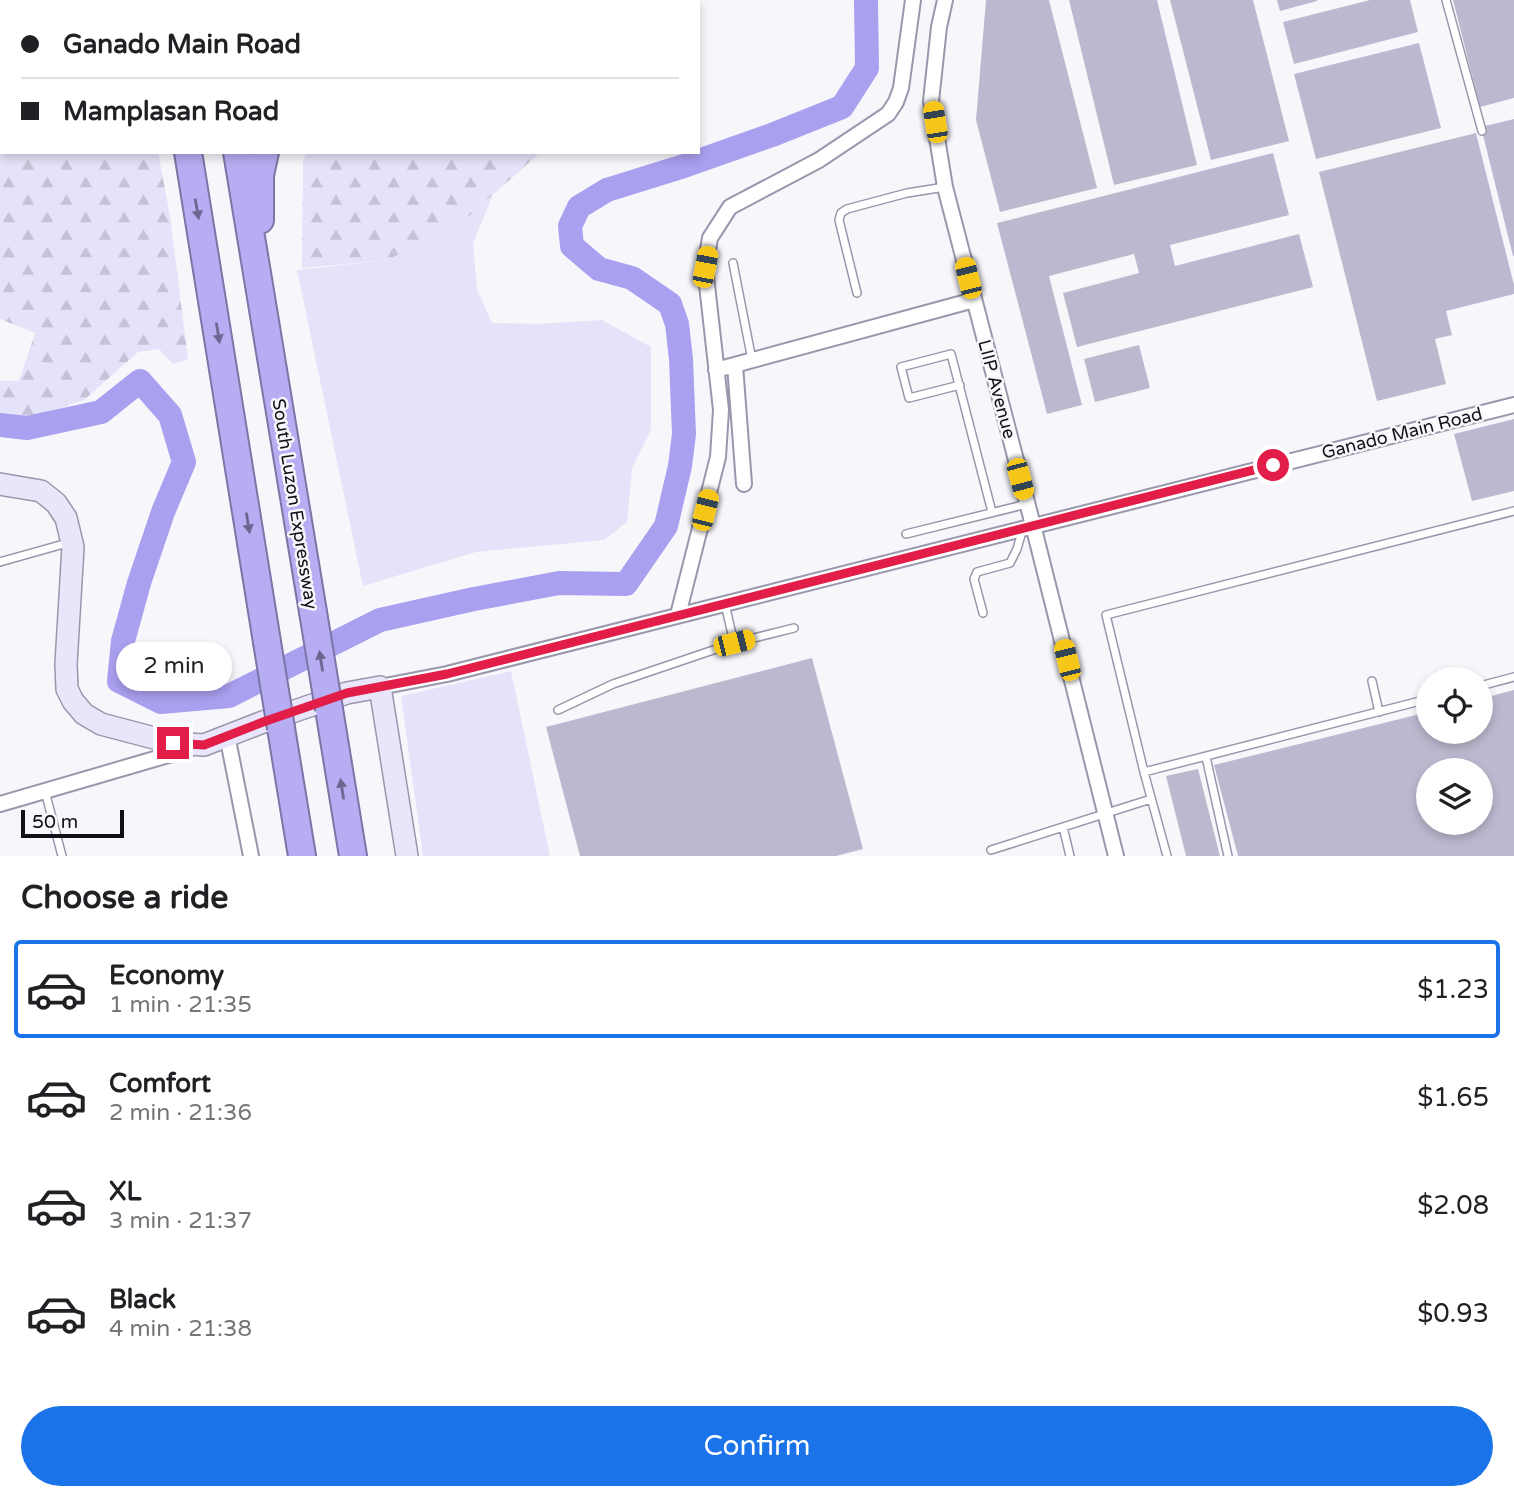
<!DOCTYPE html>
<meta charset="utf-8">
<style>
body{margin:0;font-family:"Varela Round",sans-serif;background:#f2f2f2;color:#202124;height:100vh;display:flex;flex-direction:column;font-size:26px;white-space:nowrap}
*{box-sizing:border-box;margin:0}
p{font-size:23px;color:#757577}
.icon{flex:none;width:38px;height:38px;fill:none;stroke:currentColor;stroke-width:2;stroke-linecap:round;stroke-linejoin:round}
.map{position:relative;height:856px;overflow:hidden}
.sheet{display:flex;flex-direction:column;background:#fff;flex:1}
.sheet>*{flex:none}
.hud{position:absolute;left:0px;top:0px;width:700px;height:154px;box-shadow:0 4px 10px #0003;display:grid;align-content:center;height:154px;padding:0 21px;background:#fff}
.tools{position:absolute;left:1416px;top:667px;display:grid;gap:14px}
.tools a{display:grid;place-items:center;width:77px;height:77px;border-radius:50%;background:#fff;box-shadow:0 4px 10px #0003;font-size:35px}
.scale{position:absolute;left:21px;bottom:18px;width:103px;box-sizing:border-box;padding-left:7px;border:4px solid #111018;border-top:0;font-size:19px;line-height:24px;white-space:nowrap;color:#111018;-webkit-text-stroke:5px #f7f7fb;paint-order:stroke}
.end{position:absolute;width:32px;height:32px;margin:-16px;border:9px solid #e11d48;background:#fff;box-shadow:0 0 0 4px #fff}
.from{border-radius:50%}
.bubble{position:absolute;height:49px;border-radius:24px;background:#fff;box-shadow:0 4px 10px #0003;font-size:23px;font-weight:600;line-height:49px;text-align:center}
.car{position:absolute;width:21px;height:42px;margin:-21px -10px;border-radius:9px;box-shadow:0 0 5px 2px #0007;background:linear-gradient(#f5c518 24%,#345 0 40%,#f5c518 0 76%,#345 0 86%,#f5c518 0)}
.hud b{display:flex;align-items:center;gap:24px;height:66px;font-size:26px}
.hud b+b{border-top:2px solid #e0e0e0}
.hud i{width:18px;height:18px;background:#202124}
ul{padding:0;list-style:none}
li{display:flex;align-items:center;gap:21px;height:98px;margin:0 14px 10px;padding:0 7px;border:4px solid transparent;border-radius:7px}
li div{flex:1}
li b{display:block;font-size:26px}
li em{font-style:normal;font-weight:600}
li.on{border-color:#1a73e8}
li>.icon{width:63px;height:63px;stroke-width:1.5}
h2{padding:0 21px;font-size:32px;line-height:84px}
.button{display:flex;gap:14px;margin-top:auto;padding:14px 21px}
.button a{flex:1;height:80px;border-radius:42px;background:#1a73e8;color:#fff;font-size:28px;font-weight:600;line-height:80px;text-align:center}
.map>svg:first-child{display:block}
.green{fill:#e5e3fa}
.forest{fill:url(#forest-firs)}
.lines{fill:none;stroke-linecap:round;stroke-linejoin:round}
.river{stroke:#aaa0f0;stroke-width:24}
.building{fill:#bbb9cf;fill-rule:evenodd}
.lane-casing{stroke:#9997ac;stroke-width:10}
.street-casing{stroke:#9997ac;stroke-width:18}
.secondary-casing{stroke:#9997ac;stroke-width:24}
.highway-casing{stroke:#7c76a6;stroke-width:30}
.lane{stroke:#fff;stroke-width:7}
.street{stroke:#fff;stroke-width:14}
.secondary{stroke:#e9e6fb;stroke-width:21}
.highway{stroke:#b6adf3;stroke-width:26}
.highway-bridge-casing{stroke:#7c76a6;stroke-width:30;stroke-linecap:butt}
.highway-bridge{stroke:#b6adf3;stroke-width:26}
.oneway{fill:#6c6690}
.route{stroke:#e11d48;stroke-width:9}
.labels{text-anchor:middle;stroke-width:5;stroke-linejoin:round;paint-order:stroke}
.street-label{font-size:18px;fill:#111018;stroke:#f7f7fb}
</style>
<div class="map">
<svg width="1514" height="856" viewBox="0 0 1514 856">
<defs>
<pattern id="forest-firs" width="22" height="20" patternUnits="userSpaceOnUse" patternTransform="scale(1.75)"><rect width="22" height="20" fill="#e5e3fa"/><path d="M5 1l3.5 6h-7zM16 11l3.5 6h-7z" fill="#c3c2d6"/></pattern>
</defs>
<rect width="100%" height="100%" fill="#f7f7fb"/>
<!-- green -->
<path class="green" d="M493 195 473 243 477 289 492 323 538 324 602 320 651 347V429L632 469 627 522 604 540 476 552 363 586 297 270 387 260 480 207Z
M511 671 550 856H423L401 696Z"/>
<!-- forest -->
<path class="forest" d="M0 0H130V2H2V152H158L170 216 188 359 173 364 159 349 138 352 84 400 27 419 0 413V381H19L35 333 0 319Z
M382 0H556V2H380Z
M306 152H541L459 225 449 230 387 260 302 268 303 163Z"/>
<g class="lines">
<!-- river -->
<path class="river" d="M0 425 27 428 101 412 140 381 170 415 184 462 163 512 139 583 123 641 119 681 161 702 229 696 380 620 474 599 559 583 626 584 666 526 680 466 684 434 681 359 677 324 670 304 632 278 599 269 572 246 570 226 579 207 607 190 684 166 772 135 842 107 867 68 866 0"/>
</g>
<!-- building -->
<path class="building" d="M986 0H1049L1097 188 1000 212 976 120Z
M1069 0H1157L1197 165 1114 185Z
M1170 0H1253L1289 141 1211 160Z
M1277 0H1317V1L1280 11Z
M1370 0H1410L1418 32 1294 64 1283 22Z
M1453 0H1514V98L1480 107Z
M1419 43 1441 128 1316 159 1294 74Z
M1514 119V256H1513L1481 127Z
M1476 133 1514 285V294L1446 311 1452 335 1435 339 1446 384 1377 401 1319 172Z
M1273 153 1289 215 1170 245 1175 266 1299 234 1313 287 1077 347 1063 293 1139 273 1134 254 1049 276 1082 405 1047 414 997 223Z
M1139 345 1150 388 1095 402 1084 359Z
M1514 419V491L1472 501 1454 434Z
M812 658 863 849 836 856H580L546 727Z
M1514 690V856H1238L1214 765 1428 712V732H1480V699ZM1428 770H1480V822H1428Z
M1198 769 1220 856H1186L1166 776Z"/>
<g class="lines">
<!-- lane casing -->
<g class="lane-casing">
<path id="lane" d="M1446 0 1482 131
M733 263 752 360
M857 293 839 220 841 213 847 209 907 193 945 187
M960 385 909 398 901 367 951 354 992 512
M906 534 1027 504
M0 562 71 542
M983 613 974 579 977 572 1010 563 1017 549 1023 528
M734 643 794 628
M1372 681 1379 712
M1480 686 1514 677
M1428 699 1144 772 1106 615 1514 511
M558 710 613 684 734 643 725 604
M1206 757 1228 856
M1144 772 1167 856
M45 791 62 856
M1063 827 1070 856
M991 850 1151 799"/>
</g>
<!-- street casing -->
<g class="street-casing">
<path id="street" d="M945 0 939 27 931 101 945 187 1035 533 1116 856
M735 365 744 484
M716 370 974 300
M678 615 718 457 721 410 705 267 710 238 730 207 819 160 888 114 896 102 901 88 913 0
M380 687 447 674 1514 405
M227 735 251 856
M0 804 189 749"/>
</g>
<!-- secondary casing -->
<g class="secondary-casing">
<path id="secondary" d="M0 484 41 491 56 503 66 518 73 547 66 664 67 689 73 701 84 714 101 724 173 743 204 745 263 722 347 693 380 687 407 856"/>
</g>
<!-- highway casing -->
<g class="highway-casing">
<path id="highway" d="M162 0V2
M211 0V2
M333 2 334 0
M188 152 267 642
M237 152 313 612
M260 220V175L265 152
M329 709 353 856
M281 728 302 856"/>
</g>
<!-- lane -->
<use href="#lane" class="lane"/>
<!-- street -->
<use href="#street" class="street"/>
<!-- secondary -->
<use href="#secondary" class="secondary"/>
<!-- highway -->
<use href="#highway" class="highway"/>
<!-- highway-bridge casing -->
<g class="highway-bridge-casing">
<path id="highway-bridge" d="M313 612 329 709
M267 642 281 728"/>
</g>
<!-- highway-bridge -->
<use href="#highway-bridge" class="highway-bridge"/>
</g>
<!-- one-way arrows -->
<defs><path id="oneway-solid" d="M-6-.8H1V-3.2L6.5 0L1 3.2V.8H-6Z" transform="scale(1.75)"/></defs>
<g class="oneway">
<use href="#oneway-solid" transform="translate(197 209) rotate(80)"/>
<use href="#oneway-solid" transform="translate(218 333) rotate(81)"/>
<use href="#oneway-solid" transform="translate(248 523) rotate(81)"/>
<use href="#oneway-solid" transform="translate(321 661) rotate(-99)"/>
<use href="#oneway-solid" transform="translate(342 789) rotate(-99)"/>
</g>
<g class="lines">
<!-- route -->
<path class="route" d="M173 743 204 745 263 722 347 693 447 674 1273 465"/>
</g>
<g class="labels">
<!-- street labels -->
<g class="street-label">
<text transform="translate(997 389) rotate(75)" y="6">LIIP Avenue</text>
<text transform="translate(1402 433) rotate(-14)" y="6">Ganado Main Road</text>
<text transform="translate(295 504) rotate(81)" y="6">South Luzon Expressway</text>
</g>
</g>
</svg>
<div class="tools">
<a><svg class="icon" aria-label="locate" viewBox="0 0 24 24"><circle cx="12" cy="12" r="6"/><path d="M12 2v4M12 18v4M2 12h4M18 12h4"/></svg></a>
<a><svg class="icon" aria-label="layers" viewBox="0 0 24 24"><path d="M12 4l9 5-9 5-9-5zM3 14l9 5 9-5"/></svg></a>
</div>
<div class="scale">50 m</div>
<i class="end from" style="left:1273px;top:465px"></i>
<i class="end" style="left:173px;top:743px"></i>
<div class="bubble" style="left:116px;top:642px;width:116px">2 min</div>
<i class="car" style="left:935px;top:122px;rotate:351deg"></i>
<i class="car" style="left:705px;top:267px;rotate:11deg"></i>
<i class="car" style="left:968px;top:278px;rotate:346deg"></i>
<i class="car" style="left:1020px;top:479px;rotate:165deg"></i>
<i class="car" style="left:705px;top:510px;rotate:14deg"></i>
<i class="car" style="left:734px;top:643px;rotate:76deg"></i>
<i class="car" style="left:1067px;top:660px;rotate:346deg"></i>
<div class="hud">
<b><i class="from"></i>Ganado Main Road</b>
<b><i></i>Mamplasan Road</b>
</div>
</div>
<section class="sheet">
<h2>Choose a ride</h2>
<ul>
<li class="on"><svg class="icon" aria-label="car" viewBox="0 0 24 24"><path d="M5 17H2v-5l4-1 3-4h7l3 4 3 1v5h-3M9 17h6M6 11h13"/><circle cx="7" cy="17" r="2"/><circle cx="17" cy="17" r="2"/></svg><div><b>Economy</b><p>1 min · 21:35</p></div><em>$1.23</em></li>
<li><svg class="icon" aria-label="car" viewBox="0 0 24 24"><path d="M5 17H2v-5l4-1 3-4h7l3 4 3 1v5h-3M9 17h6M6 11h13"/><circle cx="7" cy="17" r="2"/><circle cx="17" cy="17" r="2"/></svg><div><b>Comfort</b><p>2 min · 21:36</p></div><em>$1.65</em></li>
<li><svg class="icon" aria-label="car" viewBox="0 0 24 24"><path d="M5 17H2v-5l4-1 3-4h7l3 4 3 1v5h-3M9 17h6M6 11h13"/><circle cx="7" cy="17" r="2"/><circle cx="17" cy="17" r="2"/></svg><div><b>XL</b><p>3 min · 21:37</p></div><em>$2.08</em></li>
<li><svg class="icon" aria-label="car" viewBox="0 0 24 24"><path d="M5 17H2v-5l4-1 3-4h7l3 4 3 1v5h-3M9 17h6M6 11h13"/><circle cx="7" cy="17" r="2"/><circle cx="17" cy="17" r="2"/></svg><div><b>Black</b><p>4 min · 21:38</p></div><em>$0.93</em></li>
</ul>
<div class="button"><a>Confirm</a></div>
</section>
